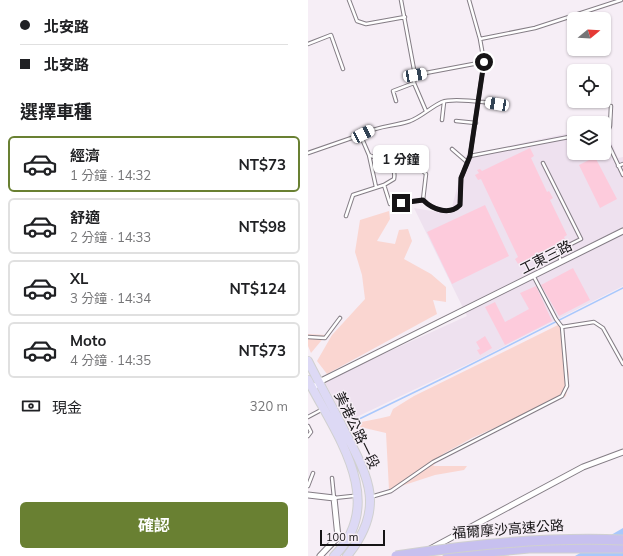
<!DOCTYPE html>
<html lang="zh-TW">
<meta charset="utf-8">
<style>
body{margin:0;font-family:Mulish,"Noto Sans TC",sans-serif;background:#f6f6f6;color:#202124;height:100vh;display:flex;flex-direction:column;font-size:15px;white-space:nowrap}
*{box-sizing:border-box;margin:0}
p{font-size:13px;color:#757577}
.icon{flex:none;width:22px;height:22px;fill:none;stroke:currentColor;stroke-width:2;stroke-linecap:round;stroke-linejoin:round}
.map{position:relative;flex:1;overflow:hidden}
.drawer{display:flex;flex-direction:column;background:#fff;width:308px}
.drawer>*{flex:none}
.hud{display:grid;align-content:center;height:88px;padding:0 20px;background:#fff}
.needle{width:26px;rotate:72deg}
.buttons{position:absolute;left:259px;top:12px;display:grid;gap:8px}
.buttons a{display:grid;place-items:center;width:44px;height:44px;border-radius:6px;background:#fff;box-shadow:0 1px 3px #0004;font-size:20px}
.scale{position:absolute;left:12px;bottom:10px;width:65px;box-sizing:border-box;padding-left:4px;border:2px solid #161416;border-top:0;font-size:11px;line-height:14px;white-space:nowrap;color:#161416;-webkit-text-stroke:3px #f6eef6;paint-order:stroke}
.end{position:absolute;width:18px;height:18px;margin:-9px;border:5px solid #161416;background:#fff;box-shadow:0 0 0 2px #fff}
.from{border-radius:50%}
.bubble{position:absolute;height:28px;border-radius:6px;background:#fff;box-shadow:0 1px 3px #0004;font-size:13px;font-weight:700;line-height:28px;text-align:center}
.car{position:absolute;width:12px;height:24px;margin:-12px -6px;border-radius:5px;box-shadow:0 0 3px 1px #0007;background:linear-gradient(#fff 24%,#345 0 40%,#fff 0 76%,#345 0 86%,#fff 0)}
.hud b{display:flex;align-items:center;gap:14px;height:38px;font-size:15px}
.hud b+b{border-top:1px solid #e0e0e0}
.hud i{width:10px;height:10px;background:#202124}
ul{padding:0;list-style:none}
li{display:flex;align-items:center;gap:12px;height:56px;margin:0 8px 6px;padding:0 12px;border:2px solid #e0e0e0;border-radius:6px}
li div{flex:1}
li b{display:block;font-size:15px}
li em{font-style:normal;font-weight:700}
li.active{border-color:#698032}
li>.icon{width:36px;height:36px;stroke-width:1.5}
h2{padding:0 20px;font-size:18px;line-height:48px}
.pay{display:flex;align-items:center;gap:10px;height:44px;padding:0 20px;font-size:15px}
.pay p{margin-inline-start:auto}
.cta{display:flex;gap:8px;margin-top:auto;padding:8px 20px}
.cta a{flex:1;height:46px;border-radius:6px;background:#698032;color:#fff;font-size:16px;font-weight:700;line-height:46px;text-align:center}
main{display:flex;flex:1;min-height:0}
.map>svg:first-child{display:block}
.built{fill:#eee1ef}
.green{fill:#fad6d1}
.water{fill:#a9c8fc}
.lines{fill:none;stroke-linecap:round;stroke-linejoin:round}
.stream{stroke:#a9c8fc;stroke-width:1.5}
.building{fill:#fdcbdc}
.service-casing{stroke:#847d85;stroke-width:4.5}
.minor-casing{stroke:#847d85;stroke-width:7}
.primary-casing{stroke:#d0d0d0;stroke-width:10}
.motorway-casing{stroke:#d0d0d0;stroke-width:11}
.service{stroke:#fff;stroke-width:2.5}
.minor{stroke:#fff;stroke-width:5}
.primary{stroke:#ddd9f5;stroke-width:8}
.motorway{stroke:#c7c0ef;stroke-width:9}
.motorway-bridge-casing{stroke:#d0d0d0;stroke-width:11;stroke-linecap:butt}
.motorway-bridge{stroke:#c7c0ef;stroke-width:9}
.route{stroke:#161416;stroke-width:5}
.labels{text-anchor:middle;stroke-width:3;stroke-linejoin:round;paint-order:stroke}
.street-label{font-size:14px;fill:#161416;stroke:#f6eef6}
</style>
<main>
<section class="drawer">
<div class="hud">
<b><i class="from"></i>北安路</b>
<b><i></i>北安路</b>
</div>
<h2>選擇車種</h2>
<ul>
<li class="active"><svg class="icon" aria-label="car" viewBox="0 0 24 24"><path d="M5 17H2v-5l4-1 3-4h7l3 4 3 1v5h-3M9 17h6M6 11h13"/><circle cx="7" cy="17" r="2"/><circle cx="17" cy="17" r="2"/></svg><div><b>經濟</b><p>1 分鐘 · 14:32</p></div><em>NT$73</em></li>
<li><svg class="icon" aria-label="car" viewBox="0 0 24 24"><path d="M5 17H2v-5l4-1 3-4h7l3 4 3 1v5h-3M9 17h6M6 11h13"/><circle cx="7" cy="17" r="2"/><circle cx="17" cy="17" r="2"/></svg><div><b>舒適</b><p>2 分鐘 · 14:33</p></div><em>NT$98</em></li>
<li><svg class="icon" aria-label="car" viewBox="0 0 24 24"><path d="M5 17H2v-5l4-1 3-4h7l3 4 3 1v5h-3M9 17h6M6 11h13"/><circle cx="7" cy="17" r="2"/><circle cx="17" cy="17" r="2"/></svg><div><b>XL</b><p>3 分鐘 · 14:34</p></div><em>NT$124</em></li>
<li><svg class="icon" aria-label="car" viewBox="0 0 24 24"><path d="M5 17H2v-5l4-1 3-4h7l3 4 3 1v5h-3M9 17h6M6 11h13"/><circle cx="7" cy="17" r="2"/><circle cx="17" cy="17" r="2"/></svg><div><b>Moto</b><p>4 分鐘 · 14:35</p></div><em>NT$73</em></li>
</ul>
<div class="pay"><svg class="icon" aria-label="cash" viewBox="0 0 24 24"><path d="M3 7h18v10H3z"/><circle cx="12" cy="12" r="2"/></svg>現金<p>320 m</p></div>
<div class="cta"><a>確認</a></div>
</section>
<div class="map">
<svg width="315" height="556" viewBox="0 0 315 556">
<rect width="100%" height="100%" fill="#f6eef6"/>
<!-- built -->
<path class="built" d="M296 127H297L310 158 315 157V286L175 357 38 422 16 381 159 316 106 208 142 214 158 155 266 132V153H296Z"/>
<!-- green -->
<path class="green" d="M81 211 82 219 69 241 87 244 91 230 100 229 104 241 96 259 123 274 138 287V302L125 300 129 314 19 374 9 361 24 335 57 299 54 275 47 252 52 220Z
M250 325 255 326 261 375 258 396 164 438 135 454 125 466H159L156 470 127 475 81 490 78 433 48 426 44 429 40 425C55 421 67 420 82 416L85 409 106 396Z
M0 334 18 335 3 353 0 346Z"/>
<!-- water -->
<path class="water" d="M315 528V556H267Z"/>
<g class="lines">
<!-- stream -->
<path class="stream" d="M43 423 148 372 315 288"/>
</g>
<!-- building -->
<path class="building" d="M222 148 226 156 223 158 239 192 241 191 245 198 242 200 259 235 256 237 258 241 210 264 207 259 210 257 173 179 170 180 167 175 171 173 169 170 172 169 174 171Z
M287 157 309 199 292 208 271 165Z
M177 205 201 256 144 284 119 232Z
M265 268 282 300 251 316 233 285Z
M228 286 244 321 197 345 177 307 187 302 197 322 221 309 212 293Z
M177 336 184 348 172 355 169 350 172 349 168 342Z"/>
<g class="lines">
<!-- service casing -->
<g class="service-casing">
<path id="service" d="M41 0 49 21 58 24 97 17
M93 0 107 75 106 83 118 111
M161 0 172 39 176 62 162 156 153 178 152 205C141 216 124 209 115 200L82 204 76 185 86 179C89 163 73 160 61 155L55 141V134C72 125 84 127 102 121 113 117 123 107 134 102 144 98 177 102 189 104
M172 39 227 28 313 0
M0 44 23 35 35 69
M107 75 176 62
M88 101 85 91 106 83
M134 120 136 102
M148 121 168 123
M296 135 315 175
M298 137 302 126 303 106
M144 149 159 162
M0 153 55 134
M61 155 68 187
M162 156 266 136
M110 161 113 169 118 174 115 200
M80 162 83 154
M235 163 273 239 249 251 253 261
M310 166 315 164
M38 216 45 195 76 185
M254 327 286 322 295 328 315 364
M0 337 17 338 32 318
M0 417 15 409
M0 426 3 432 0 436
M24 478 26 498 45 496
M0 486 5 473
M66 496 83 491 125 462 254 396 259 386 254 327 248 319 226 277"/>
</g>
<!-- minor casing -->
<g class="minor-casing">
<path id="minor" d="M5 389 11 382 315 231
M0 495 26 498 30 537 12 556
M122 549 275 467 315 452"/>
</g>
<!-- primary casing -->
<g class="primary-casing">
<path id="primary" d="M0 361C12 385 25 408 37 432 62 480 77 509 39 556
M0 380C27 433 81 502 26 556"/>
</g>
<!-- motorway casing -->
<g class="motorway-casing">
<path id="motorway" d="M140 556 221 548H315"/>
</g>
<!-- service -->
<use href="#service" class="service"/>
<!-- minor -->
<use href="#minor" class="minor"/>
<!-- primary -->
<use href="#primary" class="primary"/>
<!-- motorway -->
<use href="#motorway" class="motorway"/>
<!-- motorway-bridge casing -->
<g class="motorway-bridge-casing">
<path id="motorway-bridge" d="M88 556C164 544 238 537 315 540"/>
</g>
<!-- motorway-bridge -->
<use href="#motorway-bridge" class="motorway-bridge"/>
</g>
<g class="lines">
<!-- route -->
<path class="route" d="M93 203 115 200C124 209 141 216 152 205L153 178 162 156 176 62"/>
</g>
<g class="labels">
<!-- street labels -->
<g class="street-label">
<text transform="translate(238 257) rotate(-27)" y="5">工東三路</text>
<text transform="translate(49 430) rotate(64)" y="5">美港公路一段</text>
<text transform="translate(200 529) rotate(-4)" y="5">福爾摩沙高速公路</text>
</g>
</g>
</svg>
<div class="buttons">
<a><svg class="needle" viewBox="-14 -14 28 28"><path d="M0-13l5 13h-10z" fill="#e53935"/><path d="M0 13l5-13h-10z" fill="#757577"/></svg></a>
<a><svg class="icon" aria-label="locate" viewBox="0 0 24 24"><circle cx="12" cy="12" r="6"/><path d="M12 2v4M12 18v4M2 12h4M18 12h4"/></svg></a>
<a><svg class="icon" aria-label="layers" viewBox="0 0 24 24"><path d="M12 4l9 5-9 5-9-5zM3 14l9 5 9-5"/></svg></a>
</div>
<div class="scale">100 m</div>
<i class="end from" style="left:176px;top:62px"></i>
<i class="end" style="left:93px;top:203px"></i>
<div class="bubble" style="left:65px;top:145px;width:56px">1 分鐘</div>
<i class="car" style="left:107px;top:75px;rotate:80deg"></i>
<i class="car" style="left:189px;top:104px;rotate:279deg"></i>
<i class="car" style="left:55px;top:134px;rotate:63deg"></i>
</div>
</main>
